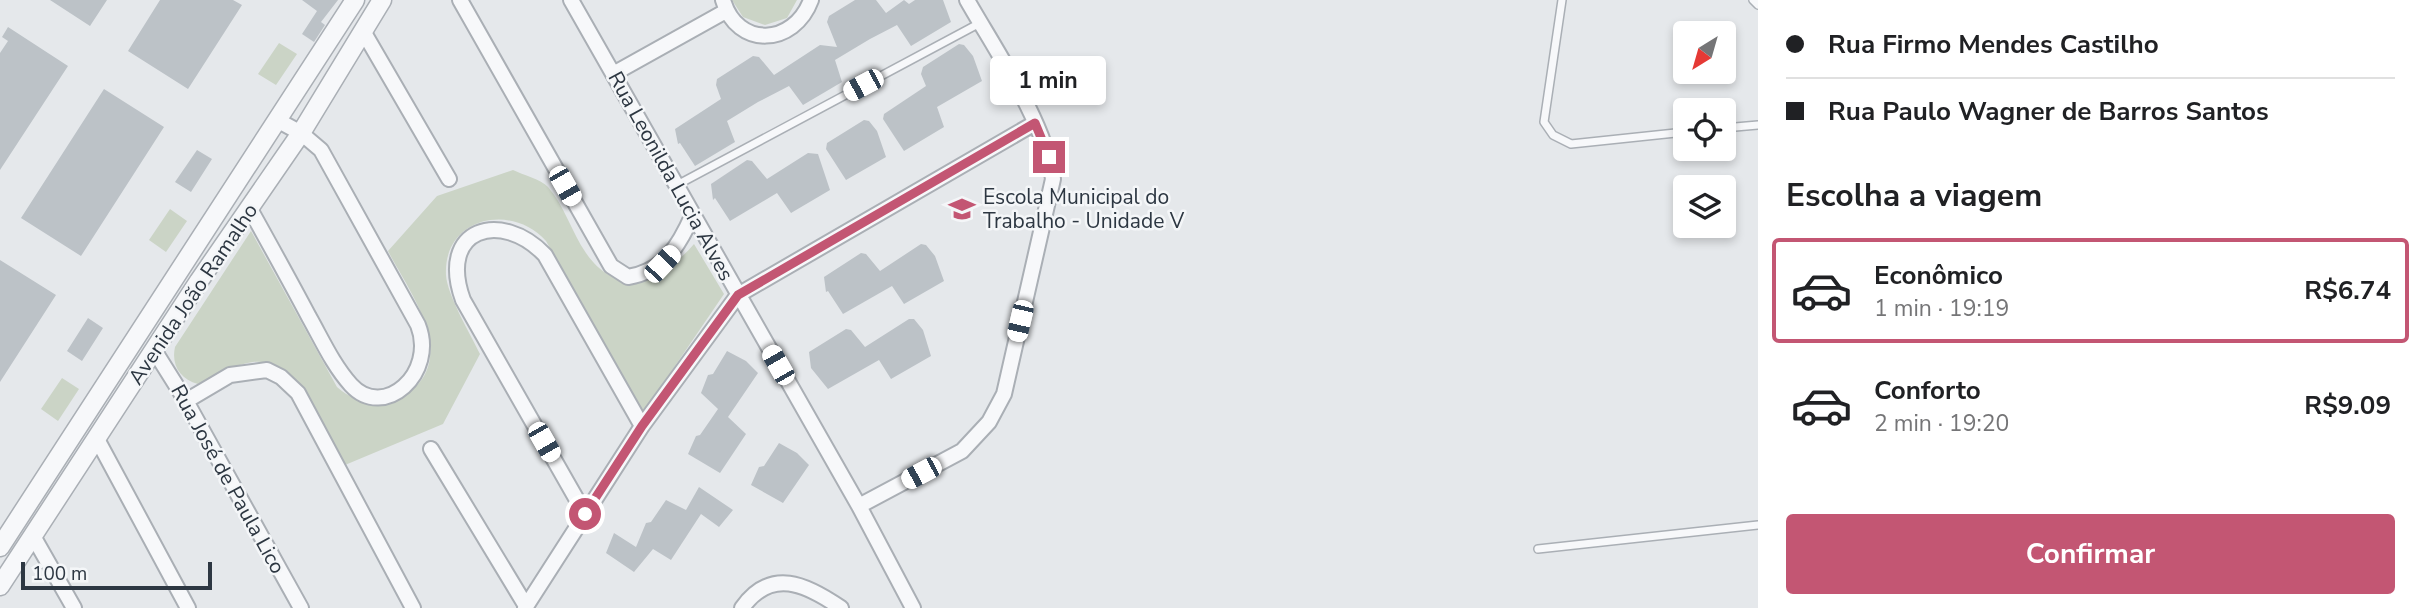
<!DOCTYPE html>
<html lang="pt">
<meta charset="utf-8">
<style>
body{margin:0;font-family:"Nunito Sans",sans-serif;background:#f6f6f6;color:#202124;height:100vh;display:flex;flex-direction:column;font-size:26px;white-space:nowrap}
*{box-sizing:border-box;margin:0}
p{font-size:23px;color:#757577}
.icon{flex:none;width:38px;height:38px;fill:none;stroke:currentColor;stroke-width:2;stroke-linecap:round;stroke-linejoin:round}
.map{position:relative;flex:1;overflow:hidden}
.drawer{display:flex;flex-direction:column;background:#fff;width:665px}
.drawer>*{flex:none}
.guide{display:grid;align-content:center;height:154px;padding:0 28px;background:#fff}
.needle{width:46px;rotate:217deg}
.fabs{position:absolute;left:1673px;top:21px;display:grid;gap:14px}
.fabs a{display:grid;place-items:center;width:63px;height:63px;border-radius:7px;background:#fff;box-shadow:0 4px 10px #0003;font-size:35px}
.scale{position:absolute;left:21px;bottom:18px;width:191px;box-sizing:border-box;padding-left:7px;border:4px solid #2d3742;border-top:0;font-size:19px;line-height:24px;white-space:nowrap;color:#2d3742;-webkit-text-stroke:5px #f4f6f8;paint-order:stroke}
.end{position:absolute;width:32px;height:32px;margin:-16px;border:9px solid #c35673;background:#fff;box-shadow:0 0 0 4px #fff}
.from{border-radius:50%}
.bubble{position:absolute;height:49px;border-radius:7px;background:#fff;box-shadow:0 4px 10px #0003;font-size:23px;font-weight:700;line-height:49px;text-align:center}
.car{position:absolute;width:21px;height:42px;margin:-21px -10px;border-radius:9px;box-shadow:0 0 5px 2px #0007;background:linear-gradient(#fff 24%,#345 0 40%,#fff 0 76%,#345 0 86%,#fff 0)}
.guide b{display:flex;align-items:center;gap:24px;height:66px;font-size:26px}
.guide b+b{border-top:2px solid #e0e0e0}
.guide i{width:18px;height:18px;background:#202124}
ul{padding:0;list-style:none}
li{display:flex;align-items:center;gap:21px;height:105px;margin:0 14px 10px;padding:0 14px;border:4px solid transparent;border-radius:7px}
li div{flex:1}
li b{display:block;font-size:26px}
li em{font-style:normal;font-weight:700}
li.current{border-color:#c35673}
li>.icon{width:63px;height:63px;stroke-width:1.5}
h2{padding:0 28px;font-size:32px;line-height:84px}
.button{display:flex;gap:14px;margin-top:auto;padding:14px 28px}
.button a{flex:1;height:80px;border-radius:7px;background:#c35673;color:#fff;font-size:28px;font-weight:700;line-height:80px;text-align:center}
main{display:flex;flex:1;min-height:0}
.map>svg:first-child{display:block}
.green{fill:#cbd4c6}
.building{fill:#bcc2c7}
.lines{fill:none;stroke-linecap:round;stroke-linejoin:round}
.service-casing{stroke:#aaafb5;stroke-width:10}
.minor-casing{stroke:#aaafb5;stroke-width:18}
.tertiary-casing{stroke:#aaafb5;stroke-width:21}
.service{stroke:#f7f8fa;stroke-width:7}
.minor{stroke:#f7f8fa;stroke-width:14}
.tertiary{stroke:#f7f8fa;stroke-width:18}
.route{stroke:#c35673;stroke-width:9}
.labels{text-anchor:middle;stroke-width:5;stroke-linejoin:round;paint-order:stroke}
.street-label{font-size:21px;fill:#2d3742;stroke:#f4f6f8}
.poi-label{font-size:21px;fill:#2d3742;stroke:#f4f6f8;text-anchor:start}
</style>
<main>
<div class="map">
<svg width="1758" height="608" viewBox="0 0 1758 608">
<rect width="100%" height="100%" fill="#e5e8eb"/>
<!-- green -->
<path class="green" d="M732 0H797L787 18 765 25 743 17Z
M279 43 297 54 276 85 258 74Z
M513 170C523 175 541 179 548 187 564 205 572 233 586 253 619 301 664 279 694 244L724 294 643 413 546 241C511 202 443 218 446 275 447 295 471 335 480 354L443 424 345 465C326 432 299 356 253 362 235 364 215 376 198 384 180 379 171 365 175 347L251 231 337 387C353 401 372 406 392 401 402 398 412 391 419 383 451 345 407 288 388 251L437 196Z
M170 209 187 221 166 252 149 240Z
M62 378 79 389 58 421 41 409Z"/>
<!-- building -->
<path class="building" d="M50 0H107L90 26Z
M160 0H233L242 5 188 89 128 51Z
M302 0H338L321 22 325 25 314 42 302 34 317 11Z
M855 0H876L886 13 904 0 909 4 915 0H943L951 22 911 46 897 25 870 39 835 60 842 82 803 105 789 86 758 102 727 121 735 142 695 166 680 143 678 144 675 129 721 99 716 85 717 79 753 56 759 57 774 75 820 45 837 47 827 22 829 16Z
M8 27 68 66 0 170V53L8 41 2 37Z
M959 44 964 45 973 56 982 81 937 107 944 127 904 151 883 119 884 114 926 86 921 74 923 67Z
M104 89 164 127 81 256 21 218Z
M864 120 869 121 877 131 886 157 846 180 826 149 827 143Z
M197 150 212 159 191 192 175 182Z
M808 153 818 154 830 190 791 213 777 193 730 221 715 198 713 200 711 184 747 160 752 161 767 179Z
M921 244 926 245 935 256 944 281 904 304 892 286 843 314 828 291 826 292 824 277 861 253 866 254 880 271Z
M0 260 56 295 0 382Z
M88 318 103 328 82 361 67 351Z
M909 319H914L923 330 931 356 891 379 879 360 828 389 811 368 809 352 846 329 851 330 865 347Z
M727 351 746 361 758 373 728 417 746 434 720 473 688 454 696 436 700 435 718 409 701 393 708 375 713 374Z
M779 443 797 453 809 465 783 503 751 485 759 467 764 466Z
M699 487 733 510 719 527 701 514 671 560 653 549 634 572 606 553 614 533 636 547 646 523 651 522 666 500 686 510Z"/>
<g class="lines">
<!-- service casing -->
<g class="service-casing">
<path id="service" d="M1562 0 1544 122 1553 135 1571 144 1685 132
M1753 0 1758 5
M1724 128 1758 125
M677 185 980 23
M1538 549 1758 525"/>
</g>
<!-- minor casing -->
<g class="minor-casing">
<path id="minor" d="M460 0 611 266 628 277C664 271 679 246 693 214
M571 0 859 506 913 608
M723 0C737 49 794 46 811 0
M363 31 449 179
M613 74 726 11
M250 209C270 245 290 281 309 317 322 340 333 365 351 385 384 421 437 373 418 325L321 150 301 133 277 120
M154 350 186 401 301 608
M186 401 230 375 267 370 281 377 298 393 413 608
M97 439 188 608
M431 449 526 606
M859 506 962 451 989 422 1004 394 1053 179C1045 122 996 51 967 0
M585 514 463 300C437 228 501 209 545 255L642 426
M33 536 74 608
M525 608 642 426 738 295 1035 123
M742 608C771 567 806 584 841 608"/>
</g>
<!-- tertiary casing -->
<g class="tertiary-casing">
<path id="tertiary" d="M0 547 355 0
M0 586 199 281 301 133 382 0"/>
</g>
<!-- service -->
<use href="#service" class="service"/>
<!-- minor -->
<use href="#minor" class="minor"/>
<!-- tertiary -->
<use href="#tertiary" class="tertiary"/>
</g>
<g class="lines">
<!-- route -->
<path class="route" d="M585 514 642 426 738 295 1035 123 1049 157"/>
</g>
<!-- icons -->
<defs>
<g id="university-bare" transform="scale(2.1)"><path d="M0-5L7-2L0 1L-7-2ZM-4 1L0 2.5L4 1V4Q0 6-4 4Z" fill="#c35673" stroke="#f4f6f8" stroke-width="2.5" paint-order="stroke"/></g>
</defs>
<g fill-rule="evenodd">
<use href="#university-bare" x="962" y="209"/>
</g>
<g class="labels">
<!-- street labels -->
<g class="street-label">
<text transform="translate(671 176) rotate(61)" y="7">Rua Leonilda Lucia Alves</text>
<text transform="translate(193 294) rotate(-56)" y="7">Avenida João Ramalho</text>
<text transform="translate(228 479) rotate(61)" y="7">Rua José de Paula Lico</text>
</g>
<!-- poi labels -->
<g class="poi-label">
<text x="983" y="204">Escola Municipal do<tspan x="983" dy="24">Trabalho - Unidade V</tspan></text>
</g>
</g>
</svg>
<div class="fabs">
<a><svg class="needle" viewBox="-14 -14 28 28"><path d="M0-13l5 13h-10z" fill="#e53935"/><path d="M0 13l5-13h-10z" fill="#757577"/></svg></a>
<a><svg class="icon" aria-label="locate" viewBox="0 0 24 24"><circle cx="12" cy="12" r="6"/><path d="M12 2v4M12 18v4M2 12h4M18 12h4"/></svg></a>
<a><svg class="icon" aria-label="layers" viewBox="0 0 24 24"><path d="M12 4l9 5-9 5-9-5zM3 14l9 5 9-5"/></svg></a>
</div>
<div class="scale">100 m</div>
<i class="end from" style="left:585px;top:514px"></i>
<i class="end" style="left:1049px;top:157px"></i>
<div class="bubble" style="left:990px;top:56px;width:116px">1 min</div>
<i class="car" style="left:863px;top:85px;rotate:242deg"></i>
<i class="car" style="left:565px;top:186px;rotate:150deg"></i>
<i class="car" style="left:662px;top:264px;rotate:43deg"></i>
<i class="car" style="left:1020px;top:321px;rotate:193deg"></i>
<i class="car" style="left:778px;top:365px;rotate:330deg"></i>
<i class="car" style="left:544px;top:442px;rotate:150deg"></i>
<i class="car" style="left:921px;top:473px;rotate:242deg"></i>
</div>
<section class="drawer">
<div class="guide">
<b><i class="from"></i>Rua Firmo Mendes Castilho</b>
<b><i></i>Rua Paulo Wagner de Barros Santos</b>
</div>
<h2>Escolha a viagem</h2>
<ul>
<li class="current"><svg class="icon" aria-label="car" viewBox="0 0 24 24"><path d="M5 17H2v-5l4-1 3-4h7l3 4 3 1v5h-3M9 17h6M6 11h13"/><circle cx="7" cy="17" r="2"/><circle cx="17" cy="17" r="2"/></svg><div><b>Econômico</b><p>1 min · 19:19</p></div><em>R$6.74</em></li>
<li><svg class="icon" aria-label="car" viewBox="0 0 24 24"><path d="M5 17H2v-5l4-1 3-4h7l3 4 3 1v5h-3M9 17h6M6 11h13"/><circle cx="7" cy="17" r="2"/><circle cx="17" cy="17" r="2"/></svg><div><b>Conforto</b><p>2 min · 19:20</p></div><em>R$9.09</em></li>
</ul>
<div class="button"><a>Confirmar</a></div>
</section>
</main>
